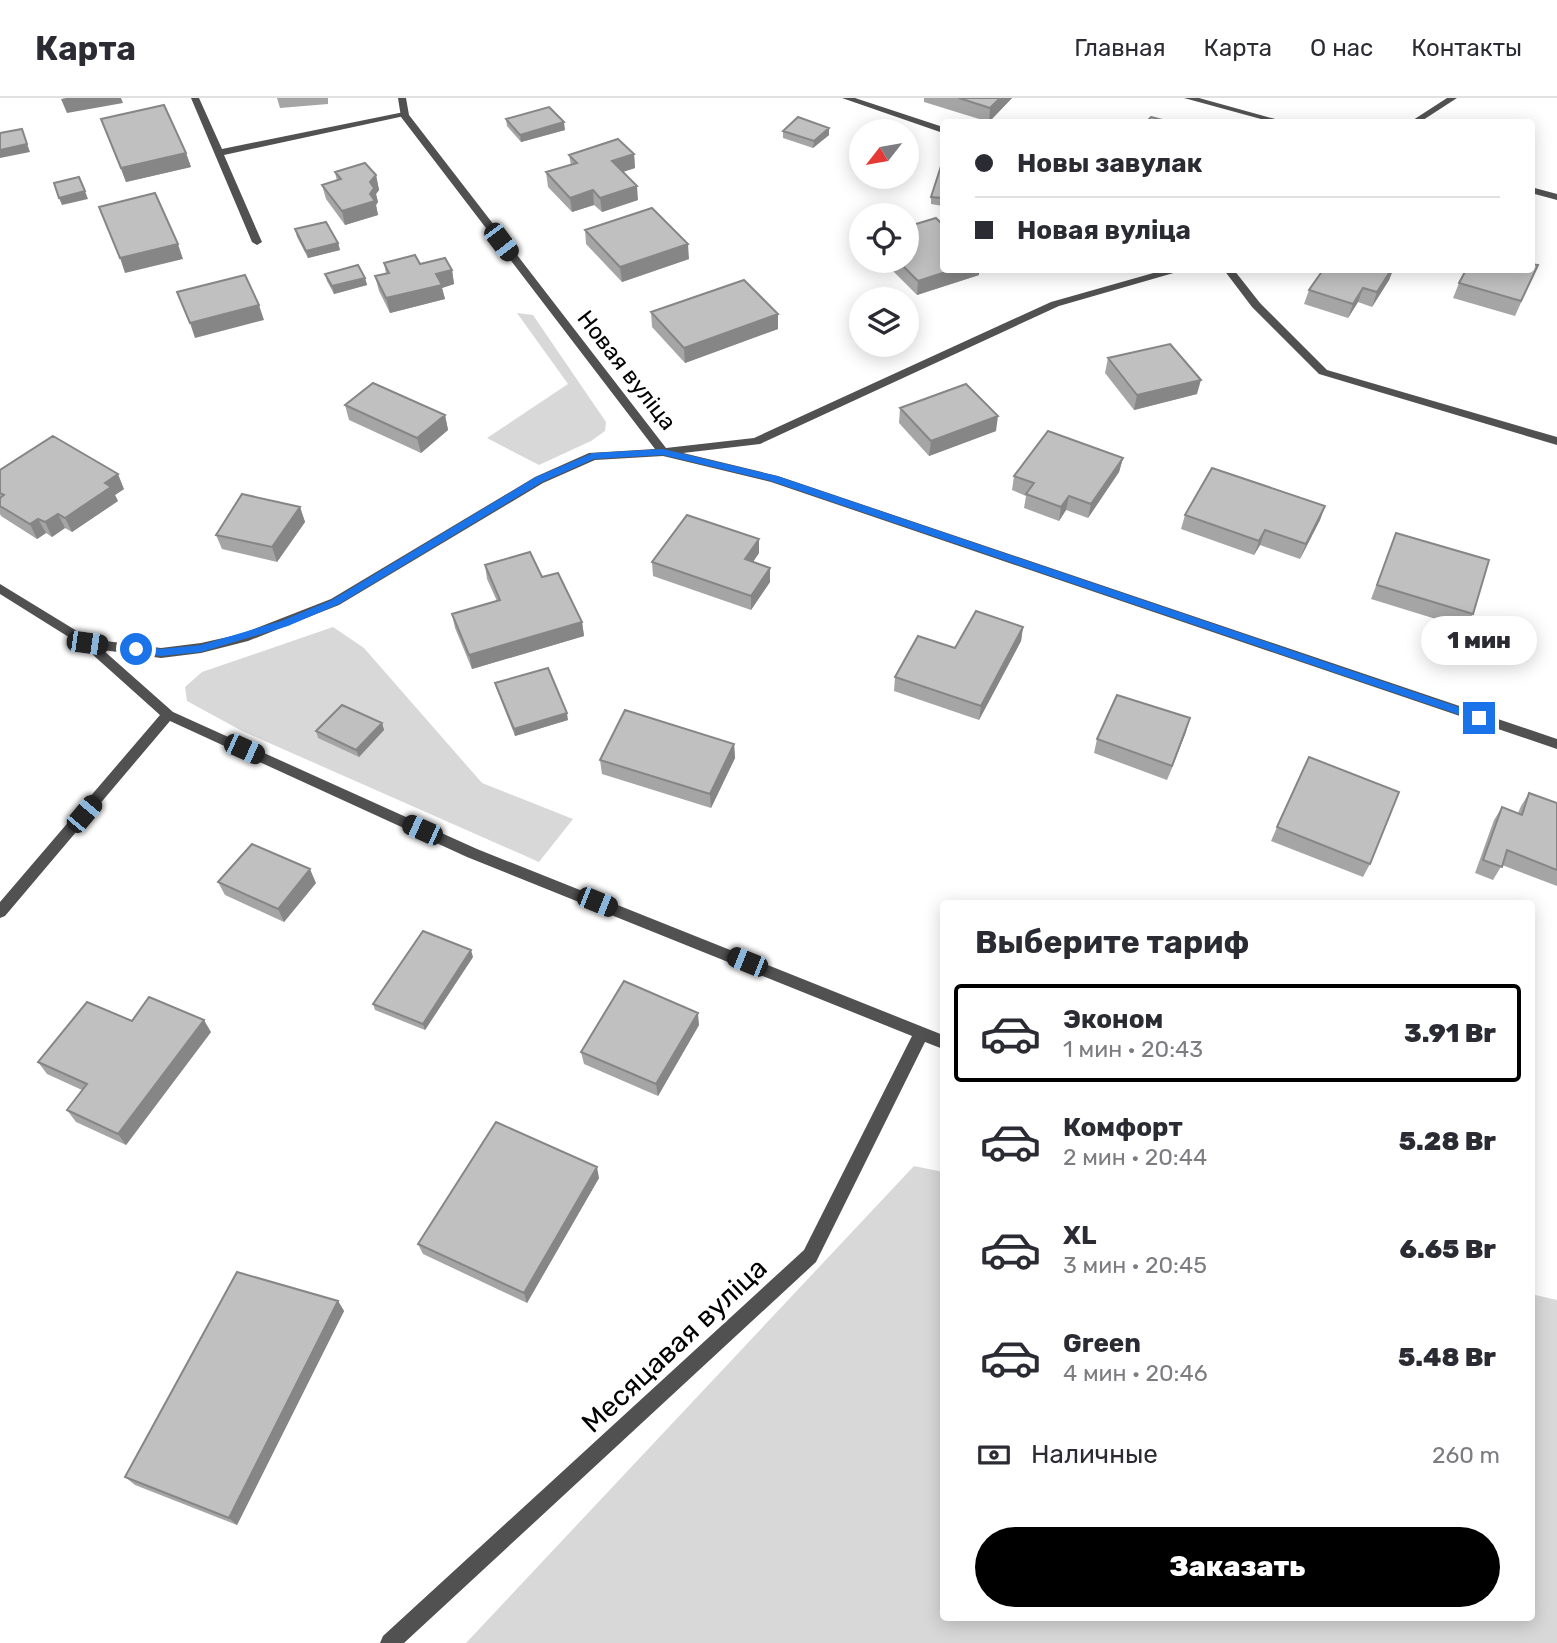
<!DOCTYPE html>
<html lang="ru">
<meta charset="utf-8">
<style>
body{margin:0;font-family:Rubik,sans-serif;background:#f2f2f3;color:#2b2b33;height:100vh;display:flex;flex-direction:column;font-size:26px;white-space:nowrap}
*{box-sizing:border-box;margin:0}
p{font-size:23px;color:#7c7c81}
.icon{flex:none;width:38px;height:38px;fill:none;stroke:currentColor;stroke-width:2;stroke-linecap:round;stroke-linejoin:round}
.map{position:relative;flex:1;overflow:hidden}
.drawer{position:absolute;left:940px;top:802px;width:595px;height:721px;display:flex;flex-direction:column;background:#fff;border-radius:7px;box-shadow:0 4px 18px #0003}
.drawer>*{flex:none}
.banner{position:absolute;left:940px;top:21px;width:595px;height:154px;border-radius:7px;box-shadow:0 4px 18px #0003;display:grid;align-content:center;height:154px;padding:0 35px;background:#fff}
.needle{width:46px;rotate:239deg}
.tools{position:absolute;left:849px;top:21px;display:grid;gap:14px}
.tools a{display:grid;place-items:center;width:70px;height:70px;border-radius:50%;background:#fff;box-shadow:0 4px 18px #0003;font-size:35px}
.end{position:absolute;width:32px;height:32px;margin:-16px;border:9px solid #1a73e8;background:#fff;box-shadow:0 0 0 4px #fff}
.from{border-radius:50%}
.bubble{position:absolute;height:49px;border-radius:24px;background:#fff;box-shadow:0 4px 18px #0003;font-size:23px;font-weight:800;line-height:49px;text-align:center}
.car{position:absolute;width:21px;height:42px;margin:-21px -10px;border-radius:9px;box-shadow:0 0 5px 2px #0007;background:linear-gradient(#222 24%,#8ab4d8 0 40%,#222 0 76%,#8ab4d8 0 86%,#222 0)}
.banner b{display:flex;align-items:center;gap:24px;height:66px;font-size:26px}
.banner b+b{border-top:2px solid #e1e1e2}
.banner i{width:18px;height:18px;background:#2b2b33}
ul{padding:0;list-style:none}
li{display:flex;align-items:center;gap:21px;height:98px;margin:0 14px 10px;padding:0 21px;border:4px solid transparent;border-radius:7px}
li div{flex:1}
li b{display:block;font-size:26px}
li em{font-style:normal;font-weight:800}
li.current{border-color:#000}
li>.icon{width:63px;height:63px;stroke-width:1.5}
h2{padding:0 35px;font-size:32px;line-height:84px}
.pay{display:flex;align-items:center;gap:18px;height:77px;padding:0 35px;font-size:26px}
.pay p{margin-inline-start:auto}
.button{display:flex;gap:14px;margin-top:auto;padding:14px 35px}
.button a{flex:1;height:80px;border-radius:42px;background:#000;color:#fff;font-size:28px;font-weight:800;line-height:80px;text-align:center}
header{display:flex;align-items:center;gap:42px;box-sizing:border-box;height:98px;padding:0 35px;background:#fff;border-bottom:2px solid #e1e1e2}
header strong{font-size:33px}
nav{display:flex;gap:38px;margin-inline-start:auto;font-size:24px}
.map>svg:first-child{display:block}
.green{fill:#d8d8d8}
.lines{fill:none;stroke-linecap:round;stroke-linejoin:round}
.service{fill:#515151;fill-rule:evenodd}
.minor{fill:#515151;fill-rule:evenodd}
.wall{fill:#a5a5a5}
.shaded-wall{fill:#868686}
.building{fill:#c0c0c0;stroke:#868686;stroke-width:2}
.route{fill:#1a73e8}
.labels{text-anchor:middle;stroke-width:6;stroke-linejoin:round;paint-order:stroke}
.street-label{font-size:23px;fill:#000;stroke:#fff}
.near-street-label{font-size:28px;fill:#000;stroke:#fff}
</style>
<header>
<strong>Карта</strong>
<nav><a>Главная</a><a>Карта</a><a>О нас</a><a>Контакты</a></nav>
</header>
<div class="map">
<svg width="1557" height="1545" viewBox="0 0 1557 1545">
<rect width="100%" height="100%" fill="#fff"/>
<!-- green -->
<path class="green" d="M517 215 533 217 606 324 605 333 591 343 539 367 487 340 568 286Z
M333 529 364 550 482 685 573 721 539 764 242 633 187 603 185 589 202 574Z
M914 1068 943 1074V1519H1531V1196L1557 1202V1545H466Z"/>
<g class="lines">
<!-- service -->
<path class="service" d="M191 0H199L222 51 404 14 409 17 224 57 262 144 257 147 252 144Z
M842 0H855L943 29V35Z
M1224 172H1234L1260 205 1327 272 1557 339V347L1319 276 1252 209Z"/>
<!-- minor -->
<path class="minor" d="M398 0H406L409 17 666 350 754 340 1051 204 1164 172H1178L1177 174 1059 208 760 346 683 355 778 378 1557 641V651L771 384 663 358 595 362 543 385 339 507 248 543 201 555 161 560 103 552 173 614 477 751 943 937V951L925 944 816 1164 404 1545H380L383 1538 804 1152 912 938 467 759 170 623 5 818 0 820V804L160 617 83 548 0 496V486L90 541 161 550 201 545 241 536 331 501 535 379 589 355 655 351 401 19Z
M1184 0H1199L1286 24H1272Z
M1447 0H1457L1420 24H1410Z
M1531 89 1557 96V102L1531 95Z"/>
</g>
<!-- wall -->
<path class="wall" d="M277 0H328V6L280 10Z
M924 0H1012L989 24 924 4Z
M101 21 186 55 191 69 126 84Z
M506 21 565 32 521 44 507 28Z
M783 33 829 37 813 50 783 40Z
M634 56 635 70 623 74 638 102 602 114 594 107 572 114 548 89 546 74 571 67 569 57Z
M943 65V108L931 106V99Z
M335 74 376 77 379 92 376 96 378 104 376 107 378 117 345 127 326 101 322 87 337 83Z
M295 131 338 145 340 152 308 160 297 139Z
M585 132 689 161 622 184 586 146Z
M883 163H906L979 177 917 197Z
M384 165 420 166 452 172 454 186 442 190 445 201 390 215 379 193 375 178 386 176Z
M1538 167 1515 218 1453 200 1459 185 1531 172Z
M1323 172H1393L1389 182 1372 209 1358 204 1348 220 1304 206 1309 192Z
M325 176 365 180 367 187 334 196 327 183Z
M651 214 778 231 685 265 652 229Z
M1108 260 1197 296 1134 312 1105 275Z
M345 307 445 317 448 332 421 355 349 322Z
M900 310 996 333 929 358 899 325Z
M1123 360 1119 374 1088 420 1066 412 1059 423 1024 410 1026 398 1012 392 1014 378Z
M0 372 124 391 115 397 118 403 72 434 65 430 52 439 46 435 37 441 1 418 0 416Z
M1325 408 1320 422 1300 461 1260 447 1254 457 1181 431 1185 417Z
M300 409 305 424 277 464 222 451 216 437Z
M1396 435 1473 516 1465 530 1371 501Z
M759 441V455L753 464 770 470V484L751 512 653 478 652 464Z
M485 467 542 479 582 524 584 538 472 571 455 530 452 516 497 503 487 481Z
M1023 529 1021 543 979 622 894 593 895 579 955 550Z
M495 585 568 622 515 638 497 592Z
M382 625 384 632 359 659 318 640 316 633Z
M1186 634 1167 682 1094 655 1097 641Z
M734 646 735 660 711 710 602 676 600 662Z
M1529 695 1557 705V788L1502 767 1493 782 1475 775 1494 722 1502 709 1518 715 1521 708Z
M1277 729 1370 766 1363 779 1271 743Z
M218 784 316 785 284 824 225 797Z
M473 859 425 932 375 912 373 906Z
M699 927 658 998 584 966 581 954Z
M211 934 126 1047 76 1024 67 1012 82 992 47 976 38 964Z
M599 1080 527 1205 423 1156 418 1146Z
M338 1203 344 1213 237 1427 135 1387 125 1379Z"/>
<!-- shaded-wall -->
<path class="shaded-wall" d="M66 0H121L123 5 67 15 61 1Z
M1000 0H1012L989 24 990 10Z
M564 24 565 32 521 44 520 37Z
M829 30V37L813 50 814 43Z
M22 31 30 54 0 60V52Z
M186 55 191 69 126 84 121 70Z
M634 56 635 70 613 77 612 63Z
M376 77 379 92 376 96 378 104 376 107 378 117 345 127 342 113 370 96V84Z
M637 88 638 102 602 114 600 100Z
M593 92 594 107 572 114 570 100Z
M85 93 88 101 62 107 59 100Z
M338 145 340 152 308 160 306 153Z
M178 146 183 161 125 175 120 160Z
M688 146 689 161 622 184 620 169Z
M452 172 454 186 442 190 445 201 390 215 386 200 436 176Z
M952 172H979V177L917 197 918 183Z
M1391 172H1393L1389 182 1372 209 1377 194Z
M365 180 367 187 334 196 332 188Z
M1363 190 1358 204 1348 220 1353 206Z
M259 207 264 222 195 240 190 225Z
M778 216V231L685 265 684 250Z
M1201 282 1197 296 1134 312 1137 297Z
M445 317 448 332 421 355 417 340Z
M998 318 996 333 929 358 931 343Z
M1123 360 1119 374 1088 420 1091 406Z
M118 376 124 391 115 397 118 403 72 434 65 420 105 385Z
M1069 398 1066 412 1059 423 1061 409Z
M1325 408 1320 422 1300 461 1306 446Z
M300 409 305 424 277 464 272 449Z
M58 416 65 430 52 439 45 424Z
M38 421 46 435 37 441 30 426Z
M1265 432 1260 447 1254 457 1259 443Z
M759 441V455L745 475V461Z
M770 470V484L751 512V498Z
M582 524 584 538 472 571 469 557Z
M1023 529 1021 543 979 622 981 608Z
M567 615 568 622 515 638 514 631Z
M1190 620 1186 634 1167 682 1172 668Z
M382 625 384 632 359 659 356 652Z
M734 646 735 660 711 710 710 696Z
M310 771 316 785 284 824 278 811Z
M471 852 473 859 425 932 423 926Z
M698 915 699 927 658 998 656 986Z
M204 922 211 934 126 1047 118 1036Z
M597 1069 599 1080 527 1205 524 1195Z
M338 1203 344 1213 237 1427 229 1420Z"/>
<!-- building -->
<path class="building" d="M959 0H1000L990 10Z
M164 7 186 55 121 70 101 21Z
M549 9 564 24 520 37 506 21Z
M798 19 829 30 814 43 783 33Z
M1151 19 1170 24H1146Z
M22 31 27 46 0 52V35Z
M618 41 634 56 612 63 637 88 600 100 593 92 570 100 546 74 577 65 569 57Z
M365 65 376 77 370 84 374 90 370 96 375 103 342 113 322 87 341 81 335 74Z
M942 65H943V100L931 99Z
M79 79 85 93 59 100 54 85Z
M155 95 178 146 120 160 99 109Z
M652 110 688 146 620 169 585 132Z
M936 120 943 127V172H952L918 183 898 163H906V129Z
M326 124 338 145 306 153 295 131Z
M415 157 420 166 445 160 452 172 436 176 442 187 386 200 375 178 389 175 384 165Z
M1531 166 1538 167 1521 203 1459 185 1466 172H1531Z
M358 167 365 180 332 188 325 176Z
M1323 172H1391L1377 194 1363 190 1353 206 1309 192Z
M245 177 259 207 190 225 177 194Z
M744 182 778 216 684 250 651 214Z
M1170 246 1201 282 1137 297 1108 260Z
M373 285 445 317 417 340 345 307Z
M966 286 998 318 931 343 900 310Z
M1048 333 1123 360 1091 406 1069 398 1061 409 1026 396 1034 385 1014 378Z
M53 338 118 376 105 385 111 389 65 420 58 416 45 424 38 421 30 426 0 408V400L4 397 0 395V372Z
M1212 370 1325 408 1306 446 1265 432 1259 443 1185 417Z
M242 396 300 409 272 449 216 437Z
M687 417 759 441 745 461 770 470 751 498 652 464Z
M1396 435 1489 462 1473 516 1377 487Z
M530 454 542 479 558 475 582 524 469 557 452 516 500 502 485 467Z
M976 513 1023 529 981 608 895 579 918 538 955 550Z
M548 570 567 615 514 631 495 585Z
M1117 597 1190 620 1172 668 1097 641Z
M342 607 382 625 356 652 316 633Z
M625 612 734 646 710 696 600 662Z
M1309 659 1399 694 1370 766 1277 729Z
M1529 695 1557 705V772L1507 752 1502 769 1483 762 1502 709 1522 717Z
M252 746 310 771 278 811 218 784Z
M423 833 471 852 423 926 373 906Z
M624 883 698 915 656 986 581 954Z
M149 899 204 922 118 1036 67 1012 87 986 38 964 87 904 132 923Z
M496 1024 597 1069 524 1195 418 1146Z
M237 1174 338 1203 229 1420 125 1379Z"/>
<!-- route -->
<path class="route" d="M663 351 777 378 1482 617 1484 620 1479 623 1475 622 771 383 663 357 594 361 542 384 339 506 288 528 201 554 161 558 136 555 131 551 136 548 161 551 201 547 281 523 332 502 536 379 593 355Z"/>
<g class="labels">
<!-- street labels -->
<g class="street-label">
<text transform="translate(627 272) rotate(52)" y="8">Новая вуліца</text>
</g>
<!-- near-street labels -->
<g class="near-street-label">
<text transform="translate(674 1247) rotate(-43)" y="10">Месяцавая вуліца</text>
</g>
</g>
</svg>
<div class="tools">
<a><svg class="needle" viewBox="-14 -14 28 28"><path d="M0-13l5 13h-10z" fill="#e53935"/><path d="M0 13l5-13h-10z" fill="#7c7c81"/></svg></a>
<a><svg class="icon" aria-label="locate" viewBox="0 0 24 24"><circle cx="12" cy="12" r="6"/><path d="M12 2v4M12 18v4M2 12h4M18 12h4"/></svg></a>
<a><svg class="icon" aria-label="layers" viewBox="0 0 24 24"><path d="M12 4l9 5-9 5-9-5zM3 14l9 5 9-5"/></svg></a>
</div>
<i class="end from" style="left:136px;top:551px"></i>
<i class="end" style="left:1479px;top:620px"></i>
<div class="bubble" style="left:1421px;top:518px;width:116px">1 мин</div>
<i class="car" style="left:501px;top:144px;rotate:143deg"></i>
<i class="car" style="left:87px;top:545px;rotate:98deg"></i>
<i class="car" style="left:244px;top:651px;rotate:114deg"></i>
<i class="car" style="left:84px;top:716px;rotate:40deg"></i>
<i class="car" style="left:422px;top:732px;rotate:294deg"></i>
<i class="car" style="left:597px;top:804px;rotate:112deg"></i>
<i class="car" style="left:747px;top:864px;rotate:292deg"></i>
<div class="banner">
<b><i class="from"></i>Новы завулак</b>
<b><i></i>Новая вуліца</b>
</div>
<section class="drawer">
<h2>Выберите тариф</h2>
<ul>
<li class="current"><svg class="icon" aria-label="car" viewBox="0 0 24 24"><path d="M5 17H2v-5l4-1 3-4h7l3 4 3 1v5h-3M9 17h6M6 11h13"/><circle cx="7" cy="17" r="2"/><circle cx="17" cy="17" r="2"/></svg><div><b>Эконом</b><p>1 мин · 20:43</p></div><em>3.91 Br</em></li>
<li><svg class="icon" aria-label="car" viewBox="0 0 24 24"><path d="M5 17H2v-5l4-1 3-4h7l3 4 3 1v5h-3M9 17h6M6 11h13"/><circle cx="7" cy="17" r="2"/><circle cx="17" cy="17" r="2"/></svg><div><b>Комфорт</b><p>2 мин · 20:44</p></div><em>5.28 Br</em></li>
<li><svg class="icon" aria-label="car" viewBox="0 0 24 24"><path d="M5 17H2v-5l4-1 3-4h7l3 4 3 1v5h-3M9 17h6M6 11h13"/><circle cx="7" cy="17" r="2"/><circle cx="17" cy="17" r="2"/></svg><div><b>XL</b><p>3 мин · 20:45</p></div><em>6.65 Br</em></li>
<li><svg class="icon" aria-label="car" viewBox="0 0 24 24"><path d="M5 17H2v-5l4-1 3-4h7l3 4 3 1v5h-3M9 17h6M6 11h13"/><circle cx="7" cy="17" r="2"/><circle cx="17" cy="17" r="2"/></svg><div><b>Green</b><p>4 мин · 20:46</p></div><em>5.48 Br</em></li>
</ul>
<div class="pay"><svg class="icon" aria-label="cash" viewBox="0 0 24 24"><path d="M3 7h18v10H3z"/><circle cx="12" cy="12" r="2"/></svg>Наличные<p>260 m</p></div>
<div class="button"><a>Заказать</a></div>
</section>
</div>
